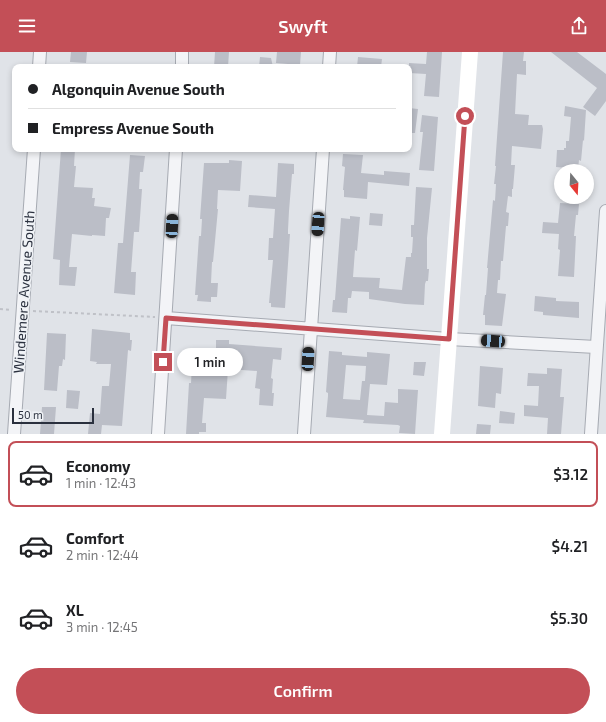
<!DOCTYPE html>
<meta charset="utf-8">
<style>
body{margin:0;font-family:"Exo 2",sans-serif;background:#f2f2f2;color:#202124;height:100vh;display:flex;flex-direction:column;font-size:15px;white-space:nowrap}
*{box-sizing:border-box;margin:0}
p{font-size:13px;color:#757577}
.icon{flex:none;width:22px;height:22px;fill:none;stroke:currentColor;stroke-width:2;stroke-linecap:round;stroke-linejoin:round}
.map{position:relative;height:382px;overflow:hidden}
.side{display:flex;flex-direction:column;background:#fff;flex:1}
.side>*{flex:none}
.guide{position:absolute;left:12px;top:12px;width:400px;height:88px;border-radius:8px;box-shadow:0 2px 6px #0003;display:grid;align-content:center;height:88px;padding:0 16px;background:#fff}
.needle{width:26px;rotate:162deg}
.fabs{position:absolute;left:554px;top:112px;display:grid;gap:8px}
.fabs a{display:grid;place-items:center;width:40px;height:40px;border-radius:50%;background:#fff;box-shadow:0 2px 6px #0003;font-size:20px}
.scale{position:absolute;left:12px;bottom:10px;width:82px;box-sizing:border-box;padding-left:4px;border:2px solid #2a303e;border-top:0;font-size:11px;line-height:14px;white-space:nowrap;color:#2a303e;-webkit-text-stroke:3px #eff2f6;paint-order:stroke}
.end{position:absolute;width:18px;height:18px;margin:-9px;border:5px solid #c34f57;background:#fff;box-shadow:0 0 0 2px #fff}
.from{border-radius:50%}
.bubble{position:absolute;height:28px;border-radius:14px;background:#fff;box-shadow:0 2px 6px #0003;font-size:13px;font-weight:600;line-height:28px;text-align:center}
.car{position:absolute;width:12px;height:24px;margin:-12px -6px;border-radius:5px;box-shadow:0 0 3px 1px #0007;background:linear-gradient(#222 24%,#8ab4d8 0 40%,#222 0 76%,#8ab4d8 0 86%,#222 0)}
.guide b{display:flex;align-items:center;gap:14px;height:38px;font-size:15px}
.guide b+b{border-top:1px solid #e0e0e0}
.guide i{width:10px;height:10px;background:#202124}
ul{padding:7px 0 0;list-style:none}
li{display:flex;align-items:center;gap:12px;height:66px;margin:0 8px 6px;padding:0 8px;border:2px solid transparent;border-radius:8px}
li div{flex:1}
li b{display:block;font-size:15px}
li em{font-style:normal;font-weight:600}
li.on{border-color:#c34f57}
li>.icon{width:36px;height:36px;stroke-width:1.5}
.cta{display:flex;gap:8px;margin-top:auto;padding:8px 16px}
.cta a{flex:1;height:46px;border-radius:24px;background:#c34f57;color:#fff;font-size:16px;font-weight:600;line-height:46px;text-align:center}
header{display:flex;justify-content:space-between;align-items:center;height:52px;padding:0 16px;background:#c34f57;color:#fff;font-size:18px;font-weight:600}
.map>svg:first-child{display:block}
.building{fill:#bbbec7;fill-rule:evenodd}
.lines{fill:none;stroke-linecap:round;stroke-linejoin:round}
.minor-casing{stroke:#a6aab2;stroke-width:14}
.path{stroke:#bfc1c7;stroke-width:2;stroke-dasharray:3 3;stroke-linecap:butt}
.minor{stroke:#f3f4f7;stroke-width:12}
.secondary{stroke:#fff;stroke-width:16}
.route{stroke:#c34f57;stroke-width:5}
.labels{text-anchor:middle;stroke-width:3;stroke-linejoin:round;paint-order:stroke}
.street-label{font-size:14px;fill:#2a303e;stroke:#eff2f6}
</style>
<header><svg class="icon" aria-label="menu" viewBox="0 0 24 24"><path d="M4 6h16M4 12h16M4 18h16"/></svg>Swyft<svg class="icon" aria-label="share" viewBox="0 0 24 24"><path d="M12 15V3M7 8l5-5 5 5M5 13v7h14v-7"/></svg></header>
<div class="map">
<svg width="606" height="382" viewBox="0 0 606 382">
<rect width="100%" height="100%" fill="#e0e3e8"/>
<!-- building -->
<path class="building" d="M71 0H87L86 11 70 10Z
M215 0H229L228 15H214Z
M277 0H301L300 13 276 11Z
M427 0H442L439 45 424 44 426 22 409 21V11L426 12Z
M503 0H524L523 9H526V23L517 22 515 62 529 63 528 73H542L543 77 541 97 512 94 511 113H515L513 137H512V145L508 144 506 160 509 161 508 174H506L503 209H501L500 228H498L497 241 506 242 502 274 485 273V263H483L485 243H486L488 216H487L493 148 495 149 496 132H494L496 114H495Z
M551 0H577L606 22V49L595 64 583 55 597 36Z
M260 5 271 6 273 15H259Z
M358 5 382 7 381 15H357Z
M565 54 586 58 584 89 583 88 581 109 579 108 578 117 556 115 557 98H564V96H566V89H569L571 65 564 64Z
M409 56 418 57 415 81H409Z
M422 63 438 65 434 119 419 118 423 80H420Z
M61 97H75L74 114H76L74 135 93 136 92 146H95L94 154 111 156 109 166H106L105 184 92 183V184L72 182 69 215H77L75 234 59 233 60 208 53 207Z
M343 102 363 103 361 121 384 123V119L410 121 409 134 368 130 367 147 344 145V138H343L345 115 342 114Z
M130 103 145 104 143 120H140L139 137H142L139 180H134L131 220H136L135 243 114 241 118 191H123Z
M229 108 242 109 240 139 218 138 217 157H218L213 210H212L211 231H218L217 245H211V250L197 249 198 243H195L199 184H201L202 167H200L204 111H229Z
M278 111 294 112V122H292L289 159 288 178V182H290L285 256 271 255V251H269L273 208H268L269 186H273L275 157 248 155 249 143 276 145Z
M416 135 432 136 427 186V217H429L428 229H426L425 232 424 253 405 252 369 247V240L352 239 351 246H348L347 261 332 260 333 248H335L341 166 350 167V164L360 165 357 199 355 198 353 225 380 226 379 236 402 238 406 205H411V201H412L413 185H411V173H414Z
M560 151 579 152 578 163H576L574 184H576L574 225 558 224 560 198 558 197 559 182 542 181 543 170 558 171Z
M370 161 383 162 382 174 369 173Z
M535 244 556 246V249L579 250V266L543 263V260L534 259Z
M92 277 130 281V288H132L131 299 128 298 122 374 102 373 101 382H88L90 361 100 362 102 334H109L111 312H96L97 310 90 309Z
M47 281 66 282 65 308 63 307 62 314H59L57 339 44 338Z
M216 288H229V292L282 296 281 308 273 307 271 326 273 327 272 341H274L273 354 259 353 260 337 255 336 257 319 228 317 226 347 204 346 202 371H206V380H199V382H186L189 331H191L192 312H191L192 296 216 298Z
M329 299 342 300V303L367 305V300L390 302 387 333 370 332 367 363 384 364 385 350 398 351V337L418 338 415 382 399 381 400 374 398 373 363 371 364 368 326 365 328 344V341L326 340ZM346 313 366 314 365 329H362L360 348 343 347Z
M414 310H426L424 324 413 323Z
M480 314 503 316 501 342 496 341 495 356 478 354Z
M547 316 562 317 560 345H564L561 382H547L548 366 524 364V353L538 354 539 334H527L528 321 547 322Z
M67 338 80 339 78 357 66 356Z
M42 355H56L54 382H40Z
M500 359 515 361 514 372 499 371Z
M477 372 491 373 490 382H476Z"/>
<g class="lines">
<!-- minor casing -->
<g class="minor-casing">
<path id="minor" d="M39 15 40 0
M182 15V0
M329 15 330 0
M166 266 449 287 596 295
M14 382 34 97
M158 382 176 97
M304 382 323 97
M591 382 606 159"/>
</g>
<!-- path -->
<path class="path" d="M0 257 11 258
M33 259 155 265"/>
<!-- minor -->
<use href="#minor" class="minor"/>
<!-- secondary -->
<path class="secondary" d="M442 382 470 0"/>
</g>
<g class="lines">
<!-- route -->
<path class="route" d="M163 310 166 266 449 287 465 64"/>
</g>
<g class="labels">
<!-- street labels -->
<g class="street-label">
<text transform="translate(24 240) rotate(-86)" y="5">Windemere Avenue South</text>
</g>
</g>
</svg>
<div class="fabs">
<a><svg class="needle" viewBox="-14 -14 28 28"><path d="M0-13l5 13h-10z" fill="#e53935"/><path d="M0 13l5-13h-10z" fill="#757577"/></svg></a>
</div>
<div class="scale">50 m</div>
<i class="end from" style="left:465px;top:64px"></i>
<i class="end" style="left:163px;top:310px"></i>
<div class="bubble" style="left:177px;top:296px;width:66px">1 min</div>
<i class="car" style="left:318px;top:172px;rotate:184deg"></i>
<i class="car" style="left:172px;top:174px;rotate:3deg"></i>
<i class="car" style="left:493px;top:289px;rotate:274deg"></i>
<i class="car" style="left:308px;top:307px;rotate:3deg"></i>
<div class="guide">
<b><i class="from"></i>Algonquin Avenue South</b>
<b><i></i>Empress Avenue South</b>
</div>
</div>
<section class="side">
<ul>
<li class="on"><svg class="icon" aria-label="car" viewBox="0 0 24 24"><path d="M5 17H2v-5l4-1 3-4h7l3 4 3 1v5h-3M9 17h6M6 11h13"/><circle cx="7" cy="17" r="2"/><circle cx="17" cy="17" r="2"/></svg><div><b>Economy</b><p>1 min · 12:43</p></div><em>$3.12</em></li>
<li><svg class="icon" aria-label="car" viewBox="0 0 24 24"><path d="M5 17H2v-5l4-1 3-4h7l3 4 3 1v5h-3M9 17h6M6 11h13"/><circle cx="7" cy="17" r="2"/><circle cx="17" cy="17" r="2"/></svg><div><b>Comfort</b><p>2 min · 12:44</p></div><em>$4.21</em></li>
<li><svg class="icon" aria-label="car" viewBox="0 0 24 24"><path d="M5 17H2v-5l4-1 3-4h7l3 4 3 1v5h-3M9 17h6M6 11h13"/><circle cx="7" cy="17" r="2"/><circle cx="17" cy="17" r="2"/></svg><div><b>XL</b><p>3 min · 12:45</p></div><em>$5.30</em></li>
</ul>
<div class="cta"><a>Confirm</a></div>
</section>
